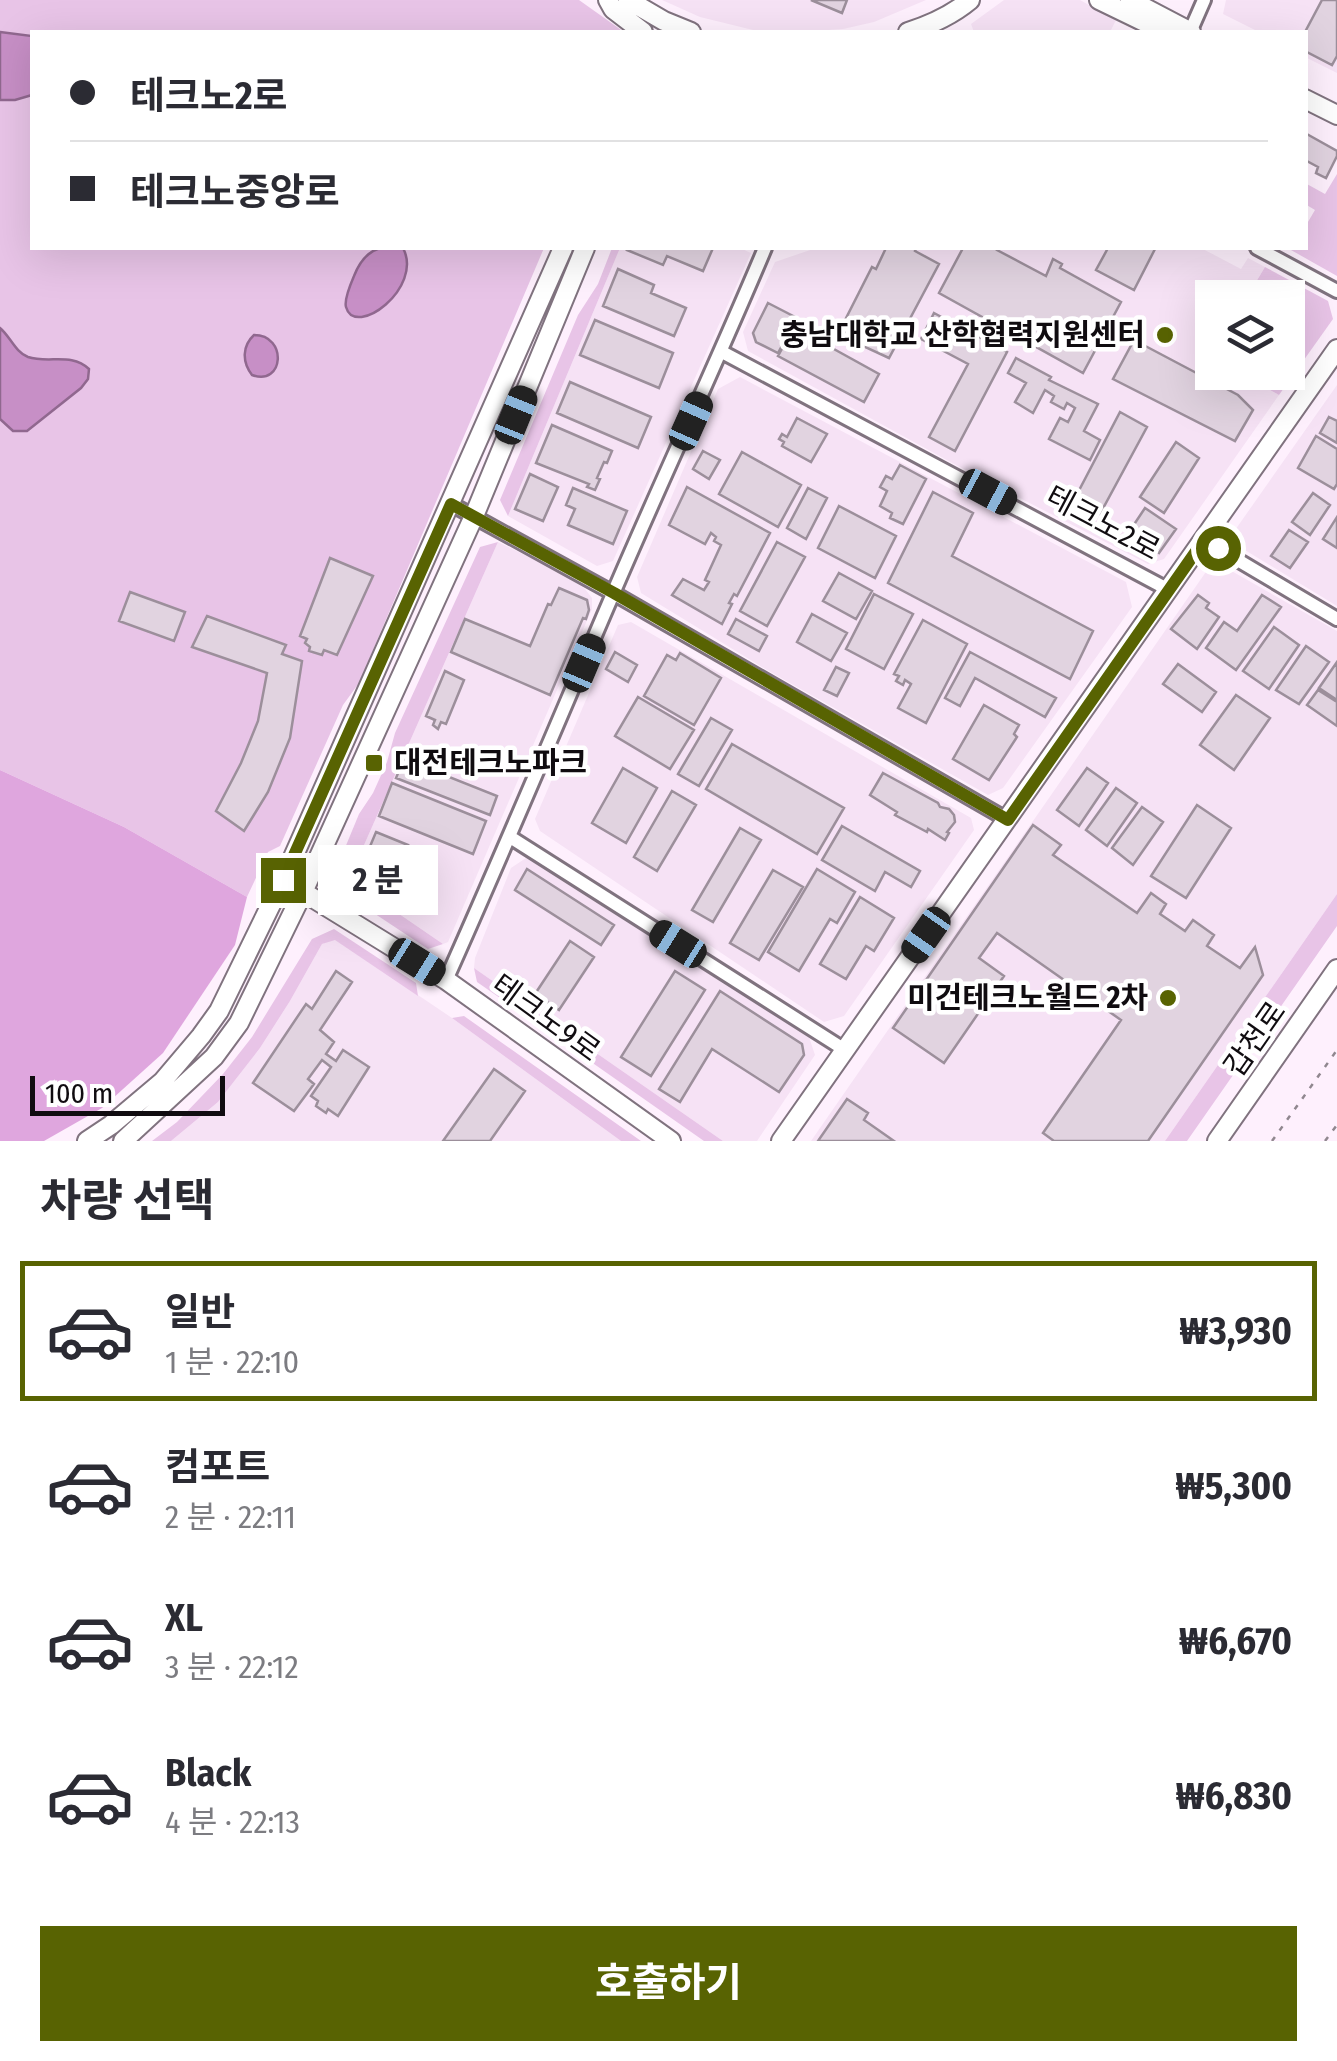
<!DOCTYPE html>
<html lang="ko">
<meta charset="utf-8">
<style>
body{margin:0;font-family:"Fira Sans Condensed","Noto Sans KR",sans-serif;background:#f2f2f3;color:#2b2b33;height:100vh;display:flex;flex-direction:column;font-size:38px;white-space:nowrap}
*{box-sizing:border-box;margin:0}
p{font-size:32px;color:#7c7c81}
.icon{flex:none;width:55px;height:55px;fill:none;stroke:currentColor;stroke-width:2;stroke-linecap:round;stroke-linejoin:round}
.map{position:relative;height:1141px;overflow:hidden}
.panel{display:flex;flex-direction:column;background:#fff;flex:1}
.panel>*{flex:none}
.banner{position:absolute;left:30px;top:30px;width:1278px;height:220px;border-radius:0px;box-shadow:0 10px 40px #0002;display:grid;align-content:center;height:220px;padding:0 40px;background:#fff}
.buttons{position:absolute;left:1195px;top:280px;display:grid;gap:20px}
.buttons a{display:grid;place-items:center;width:110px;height:110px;border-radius:0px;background:#fff;box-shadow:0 10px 40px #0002;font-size:50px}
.scale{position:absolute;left:30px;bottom:25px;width:195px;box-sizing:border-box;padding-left:10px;border:5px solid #100c10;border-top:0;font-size:28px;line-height:35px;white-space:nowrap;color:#100c10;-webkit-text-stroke:8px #fff;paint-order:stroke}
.end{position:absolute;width:45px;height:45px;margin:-22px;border:12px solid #586302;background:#fff;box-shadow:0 0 0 5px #fff}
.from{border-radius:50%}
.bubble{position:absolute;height:70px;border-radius:0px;background:#fff;box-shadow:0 10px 40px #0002;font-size:32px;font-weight:700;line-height:70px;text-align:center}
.car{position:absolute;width:30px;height:60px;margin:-30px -15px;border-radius:12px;box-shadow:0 0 8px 2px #0007;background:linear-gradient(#222 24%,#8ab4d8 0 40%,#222 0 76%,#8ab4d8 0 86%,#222 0)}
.banner b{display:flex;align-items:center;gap:35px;height:95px;font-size:38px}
.banner b+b{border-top:2px solid #e1e1e2}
.banner i{width:25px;height:25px;background:#2b2b33}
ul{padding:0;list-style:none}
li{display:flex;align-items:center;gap:30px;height:140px;margin:0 20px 15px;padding:0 20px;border:5px solid transparent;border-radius:0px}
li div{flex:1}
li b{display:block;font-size:38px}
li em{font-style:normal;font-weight:700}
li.on{border-color:#586302}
li>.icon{width:90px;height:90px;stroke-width:1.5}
h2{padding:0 40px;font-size:45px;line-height:120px}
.primary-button{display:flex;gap:20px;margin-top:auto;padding:20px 40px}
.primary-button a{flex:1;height:115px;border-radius:0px;background:#586302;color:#fff;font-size:40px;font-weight:700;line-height:115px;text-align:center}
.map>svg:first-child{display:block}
.built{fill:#f6e2f5}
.green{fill:#e8c4e7}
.forest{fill:#dfa6de}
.water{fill:#c78fc6;stroke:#90688f;stroke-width:2.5}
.building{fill:#e1d3e0;stroke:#9c8f9b;stroke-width:2.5}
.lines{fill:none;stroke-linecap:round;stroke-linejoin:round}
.street-casing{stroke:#80737f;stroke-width:18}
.secondary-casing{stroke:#80737f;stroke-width:22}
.path{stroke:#90878f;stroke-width:2.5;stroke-dasharray:5 8;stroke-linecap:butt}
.street{stroke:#fff;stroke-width:12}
.secondary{stroke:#fff;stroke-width:18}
.route{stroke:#586302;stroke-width:12}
.poi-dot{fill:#586302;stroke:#fff;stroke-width:4}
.labels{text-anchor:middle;stroke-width:9;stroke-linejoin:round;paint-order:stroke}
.poi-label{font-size:30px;font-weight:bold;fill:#100c10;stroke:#fff;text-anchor:end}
.street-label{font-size:30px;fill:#100c10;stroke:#fff}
</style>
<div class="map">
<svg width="1337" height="1141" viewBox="0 0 1337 1141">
<rect width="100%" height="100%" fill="#fef0fd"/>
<!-- built -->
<path class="built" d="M662 0H926L874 22 843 29 799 32 753 30 700 17Z
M1004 0H1080L1116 20 1110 32H974L971 24Z
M1226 0H1337V73L1305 57V32H1259L1223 14Z
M620 248H740L751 253 613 561 597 566 508 516Z
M816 248H1201L1241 269 1248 258 1265 267 1247 297 1212 298V372L1240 373 1279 395 1164 559 1148 564 954 464 748 351 743 332 775 262Z
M740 377 1126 582 1132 607 1003 788 988 795 767 670 641 593 637 577 718 389Z
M1337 385V606L1235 544 1233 533Z
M498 542 560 572 585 589 592 598V609L448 942 443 944 354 883 353 870Z
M1221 565 1337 631V894L1165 1141H811L1210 566Z
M631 622 971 818 974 830 844 1016 824 1022 540 831 535 819 618 625Z
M526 858 809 1037 815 1055 757 1141H723L474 968 475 958 511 868Z
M335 939 452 1018 621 1141H171L218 1102 260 1048 290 1001 322 944Z"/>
<!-- green -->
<path class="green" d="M0 0H579L624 32H32V248H544L359 683 343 705 280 846 268 852 247 897 124 827 0 770Z
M1337 174V276L1291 250 1293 248H1305V227L1315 210 1305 204V183L1325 194Z
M612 248H620L508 516 500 500 578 315 598 284Z
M1265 267 1328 301 1333 319 1279 395 1240 373 1288 372V298L1247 297Z
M498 542 353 870 354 883 443 944 428 949 345 894 340 860 359 814 373 793 387 762 395 733 480 547Z
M1337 894V926L1187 1141H1165Z
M334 929 416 983 418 996 335 940 322 944 290 1001 260 1048 218 1102 171 1141H152L177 1122 223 1074 252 1037 312 939Z
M474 968 723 1141H704L477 982Z
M464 1016 641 1141H621L452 1018Z"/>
<!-- forest -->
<path class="forest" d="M0 770 124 827 247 897 235 945 163 1053 102 1108 44 1141H0Z"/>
<!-- water -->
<path class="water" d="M0 32 32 36V95L15 100H0Z
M380 248H403C424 288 355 339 346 307 344 300 351 283 354 276 359 263 367 252 380 248Z
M0 328C10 336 15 352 28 357 49 364 71 352 89 369L88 379 81 388 27 431H13L0 419Z
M254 335C288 335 284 387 252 375 242 362 242 346 254 335Z"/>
<!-- building -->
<path class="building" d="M811 0H847L842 13Z
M1322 0H1337V56L1332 65 1305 51V32Z
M1305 133 1337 151V156L1326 178 1316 173 1318 167 1305 160Z
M628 248H713L703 271 667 256 663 265 627 250Z
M886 248H916L915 251 939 264 889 358 865 347 868 341 856 334 853 337 840 330 872 267 876 269Z
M963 248H998L997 250 1046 276 1053 259 1062 264 1060 268 1121 302 1083 373 939 293Z
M1108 248H1152L1155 249 1134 290 1096 270Z
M618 269 654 285 651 293 686 308 674 336 603 306Z
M768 303 797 318 778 353 756 342 753 333Z
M934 313 1007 352 955 451 929 437 968 364 921 339Z
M595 320 673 353 659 388 580 355Z
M794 327 879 374 864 402 778 356Z
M1134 340 1238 395 1253 410 1235 441 1113 379Z
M1016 358 1051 377 1049 380 1098 404 1084 431 1100 440 1090 460 1049 439 1060 418 1068 422 1075 408 1067 403 1064 409 1051 402 1054 396 1045 390 1033 413 1015 402 1026 383 1008 373Z
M570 382 651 417 638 448 557 413Z
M1120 412 1147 427 1100 514 1074 500Z
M1329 417 1337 421V443L1320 433Z
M797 418 827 434 811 462 782 446 784 442 779 439 782 434 787 437Z
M552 425 612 451 607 463 604 462 597 478 600 479 595 490 587 487 589 484 536 463Z
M1316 436 1337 449V484L1334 489 1298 468Z
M1176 442 1199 458 1164 513 1140 497Z
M703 451 720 460 709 479 693 469Z
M742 452 801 485 778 527 719 494Z
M900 465 926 479 903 524 890 518 892 513 880 506 887 491 880 487 886 476 892 479Z
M530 474 558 487 543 521 515 509Z
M687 487 770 533 737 596 734 594 729 603 732 604 722 624 672 595 683 579 704 590 709 582 705 580 721 545 714 541 716 537 711 533 705 544 669 525Z
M573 488 627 511 613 544 568 525 575 509 566 505Z
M808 488 827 498 806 539 787 528Z
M933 492 973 513 952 556 1093 631 1070 679 888 583Z
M1313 493 1330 505 1310 535 1292 522Z
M839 506 896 536 875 578 818 548Z
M1145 508 1176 529 1159 553 1129 532Z
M1337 517V548L1323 539Z
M1289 530 1308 542 1290 568 1271 556Z
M777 542 805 557 767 626 740 611Z
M330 558 373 576 337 655 324 650 322 655 309 651 310 647 305 643 307 639 300 636Z
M839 573 872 591 856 619 823 601Z
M559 588 587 600 589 610 586 619 583 618 550 695 451 652 465 619 530 646 548 604 551 605Z
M130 592 185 612 174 641 119 621Z
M874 594 913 614 884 669 846 649Z
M1198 595 1209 603 1206 608 1219 617 1197 649 1171 629Z
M1262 595 1281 607 1236 670 1206 648 1224 622 1237 631Z
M812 614 847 633 831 661 797 642Z
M207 616 286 645 282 654 302 661 290 738 268 792 244 831 216 811 241 763 258 721 267 673 192 647Z
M736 619 767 636 759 651 728 634Z
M923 620 967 644 926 723 898 708 911 684 905 680 903 685 896 681 899 676 894 674Z
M1274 627 1299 645 1269 689 1243 671Z
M1306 646 1329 662 1299 704 1276 690Z
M615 652 637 665 628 682 606 669Z
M970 652 1056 698 1045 717 975 678 960 706 945 698Z
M680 653 721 678 694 725 644 696 667 655 676 660Z
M1337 662V700L1319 688Z
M1178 664 1216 692 1202 712 1163 684Z
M836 667 849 673 837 696 824 690Z
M445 671 464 680 446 724 441 722 438 729 433 725 435 720 426 716Z
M1318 690 1337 702V726L1307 705Z
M1236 695 1270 718 1234 770 1200 745Z
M638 697 694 730 670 769 615 736Z
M984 705 1019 725 1014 734 1017 737 989 780 953 759Z
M711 718 732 730 699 786 678 774Z
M732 744 844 808 817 854 706 789Z
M404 759 497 796 490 815 396 778Z
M623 768 657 788 626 843 592 823Z
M1087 768 1108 783 1079 826 1057 810Z
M883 773 938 803 940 807 949 809 954 815 955 822 947 832 949 833 945 840 928 829 927 832 895 815 897 812 870 795Z
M392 783 486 821 473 854 379 816Z
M1116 788 1137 803 1107 846 1086 830Z
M672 791 696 805 657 871 634 857Z
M1197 805 1231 828 1186 898 1151 876Z
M1142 807 1163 822 1133 865 1112 848Z
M1033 825 1061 845 1053 855 1137 913 1151 893 1166 904 1160 914 1185 931 1193 920 1214 935 1207 946 1240 968 1255 947 1263 975 1148 1141H1054L1043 1133 1121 1020 997 933 979 958 1004 976 944 1063 893 1028Z
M842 826 920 871 911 887 885 872 875 891 822 860Z
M740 828 761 840 713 922 692 910Z
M376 832 408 845 386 896 356 880Z
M527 869 614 925 601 945 515 890Z
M817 869 855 892 837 923 830 919 799 971 768 952Z
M773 870 803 887 759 960 730 943Z
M860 897 894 918 874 951 866 946 846 979 820 964Z
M570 941 594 957 559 1010 535 994Z
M336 971 352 982 320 1030 334 1042 326 1054 336 1061 343 1050 369 1067 338 1116 328 1109 326 1113 316 1106 318 1101 311 1096 331 1067 322 1060 308 1079 314 1084 294 1111 253 1083 306 1004 312 1009Z
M675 971 705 990 651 1076 621 1057Z
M720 991 802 1044 804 1055 779 1092 712 1049 680 1102 659 1089Z
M494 1069 525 1091 490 1141H443Z
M847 1099 868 1113 864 1120 894 1141H818Z"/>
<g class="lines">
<!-- street casing -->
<g class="street-casing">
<path id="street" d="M1190 32 1204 0
M1257 248 1337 291
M722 352 1169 590
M451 504 613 593 1008 820
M1204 540 1337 619
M510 837 845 1050
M446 980C503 853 557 724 612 596 662 479 716 365 765 248"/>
</g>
<!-- secondary casing -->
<g class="secondary-casing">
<path id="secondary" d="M608 0 613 9 643 32
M628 0 664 21 691 32
M1099 0 1165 32
M1130 0 1191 32
M908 32C930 25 952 15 970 0
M1305 99 1337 115
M295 887 446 980 671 1141
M87 1141 111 1125 162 1082 201 1036 219 1011 283 880 563 248
M123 1141 214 1057 239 1023 303 892 474 516 585 248
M781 1141 1337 349
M1217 1141 1337 969"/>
</g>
<!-- path -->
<path class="path" d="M1272 1141 1337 1050
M1325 1141 1337 1125"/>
<!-- street -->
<use href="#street" class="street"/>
<!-- secondary -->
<use href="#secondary" class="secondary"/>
</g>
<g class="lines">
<!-- route -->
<path class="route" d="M283 880 451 504 614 593 1008 820 1204 540 1218 548"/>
</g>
<!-- markers -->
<g class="poi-dot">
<circle cx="1165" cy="335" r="10"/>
<rect x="364" y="753" width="20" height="20" rx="5"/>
<circle cx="1168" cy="998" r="10"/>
</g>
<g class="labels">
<!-- poi labels -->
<g class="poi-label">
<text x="1145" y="345">충남대학교 산학협력지원센터</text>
<text x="394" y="773" text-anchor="start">대전테크노파크</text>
<text x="1148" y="1008">미건테크노월드 2차</text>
</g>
<!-- street labels -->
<g class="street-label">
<text transform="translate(1103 523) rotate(28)" y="10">테크노2로</text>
<text transform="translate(546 1018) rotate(36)" y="10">테크노9로</text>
<text transform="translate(1255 1039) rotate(-55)" y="10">갑천로</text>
</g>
</g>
</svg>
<div class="buttons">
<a><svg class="icon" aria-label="layers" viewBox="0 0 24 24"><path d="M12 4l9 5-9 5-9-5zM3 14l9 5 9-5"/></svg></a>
</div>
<div class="scale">100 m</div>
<i class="end from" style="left:1218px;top:548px"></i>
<i class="end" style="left:283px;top:880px"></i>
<div class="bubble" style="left:318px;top:845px;width:120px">2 분</div>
<i class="car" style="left:516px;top:415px;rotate:22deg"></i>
<i class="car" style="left:691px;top:421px;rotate:24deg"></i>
<i class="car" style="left:988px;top:492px;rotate:118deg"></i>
<i class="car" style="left:584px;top:663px;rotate:23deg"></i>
<i class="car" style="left:926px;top:935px;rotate:215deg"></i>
<i class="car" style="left:678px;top:944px;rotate:302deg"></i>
<i class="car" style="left:417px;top:962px;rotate:122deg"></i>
<div class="banner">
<b><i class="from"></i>테크노2로</b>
<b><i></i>테크노중앙로</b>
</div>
</div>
<section class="panel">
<h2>차량 선택</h2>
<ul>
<li class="on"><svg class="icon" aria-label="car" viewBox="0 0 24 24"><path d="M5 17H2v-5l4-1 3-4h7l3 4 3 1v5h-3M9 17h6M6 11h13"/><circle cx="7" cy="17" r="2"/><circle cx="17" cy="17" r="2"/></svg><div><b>일반</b><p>1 분 · 22:10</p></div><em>₩3,930</em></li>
<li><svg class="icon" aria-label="car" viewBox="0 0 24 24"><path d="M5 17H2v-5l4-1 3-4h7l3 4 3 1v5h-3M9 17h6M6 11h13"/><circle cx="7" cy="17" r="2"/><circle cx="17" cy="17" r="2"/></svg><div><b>컴포트</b><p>2 분 · 22:11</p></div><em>₩5,300</em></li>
<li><svg class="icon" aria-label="car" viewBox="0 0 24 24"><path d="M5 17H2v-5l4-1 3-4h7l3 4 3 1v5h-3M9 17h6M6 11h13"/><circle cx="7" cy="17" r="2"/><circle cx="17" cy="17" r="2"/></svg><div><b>XL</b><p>3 분 · 22:12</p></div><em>₩6,670</em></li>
<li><svg class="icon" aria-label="car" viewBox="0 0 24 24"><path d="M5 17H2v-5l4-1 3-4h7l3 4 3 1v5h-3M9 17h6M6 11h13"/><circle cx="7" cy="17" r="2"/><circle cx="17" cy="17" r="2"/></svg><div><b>Black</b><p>4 분 · 22:13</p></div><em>₩6,830</em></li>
</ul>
<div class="primary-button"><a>호출하기</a></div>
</section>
